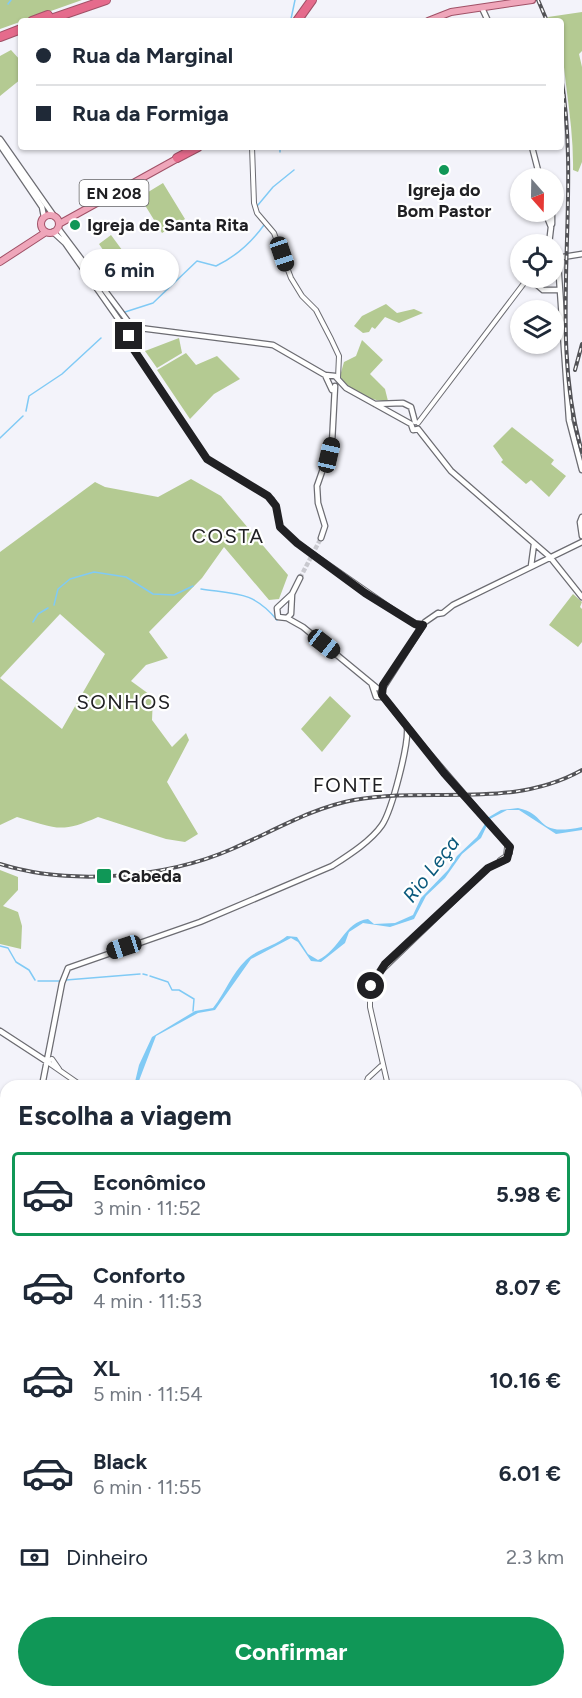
<!DOCTYPE html>
<html lang="pt">
<meta charset="utf-8">
<style>
body{margin:0;font-family:Figtree,sans-serif;background:#f6f6f7;color:#1f2937;height:100vh;display:flex;flex-direction:column;font-size:22px;white-space:nowrap}
*{box-sizing:border-box;margin:0}
p{font-size:20px;color:#747a83}
.icon{flex:none;width:33px;height:33px;fill:none;stroke:currentColor;stroke-width:2;stroke-linecap:round;stroke-linejoin:round}
.map{position:relative;flex:1;overflow:hidden}
.sheet{position:absolute;left:0px;top:1080px;width:582px;height:618px;display:flex;flex-direction:column;background:#fff;border-radius:18px 18px 0 0;box-shadow:0 2px 4px #0004}
.sheet>*{flex:none}
.top-card{position:absolute;left:18px;top:18px;width:546px;height:132px;border-radius:6px;box-shadow:0 2px 4px #0004;display:grid;align-content:center;height:132px;padding:0 18px;background:#fff}
.needle{width:39px;rotate:160deg}
.tools{position:absolute;left:510px;top:168px;display:grid;gap:12px}
.tools a{display:grid;place-items:center;width:54px;height:54px;border-radius:50%;background:#fff;box-shadow:0 2px 4px #0004;font-size:30px}
.end{position:absolute;width:27px;height:27px;margin:-14px;border:8px solid #202023;background:#fff;box-shadow:0 0 0 3px #fff}
.from{border-radius:50%}
.bubble{position:absolute;height:42px;border-radius:21px;background:#fff;box-shadow:0 2px 4px #0004;font-size:20px;font-weight:700;line-height:42px;text-align:center}
.car{position:absolute;width:18px;height:36px;margin:-18px -9px;border-radius:8px;box-shadow:0 0 4px 2px #0007;background:linear-gradient(#222 24%,#8ab4d8 0 40%,#222 0 76%,#8ab4d8 0 86%,#222 0)}
.top-card b{display:flex;align-items:center;gap:21px;height:57px;font-size:22px}
.top-card b+b{border-top:2px solid #e0e1e3}
.top-card i{width:15px;height:15px;background:#1f2937}
ul{padding:0;list-style:none}
li{display:flex;align-items:center;gap:18px;height:84px;margin:0 12px 9px;padding:0 6px;border:3px solid transparent;border-radius:6px}
li div{flex:1}
li b{display:block;font-size:22px}
li em{font-style:normal;font-weight:700}
li.current{border-color:#109757}
li>.icon{width:54px;height:54px;stroke-width:1.5}
h2{padding:0 18px;font-size:27px;line-height:72px}
.pay{display:flex;align-items:center;gap:15px;height:66px;padding:0 18px;font-size:22px}
.pay p{margin-inline-start:auto}
.button{display:flex;gap:12px;margin-top:auto;padding:12px 18px}
.button a{flex:1;height:69px;border-radius:36px;background:#109757;color:#fff;font-size:24px;font-weight:700;line-height:69px;text-align:center}
.map>svg:first-child{display:block}
.green{fill:#b4ca92}
.water{fill:#80caf5}
.lines{fill:none;stroke-linecap:round;stroke-linejoin:round}
.stream{stroke:#80caf5;stroke-width:1.5}
.secondary-tunnel{stroke:#c9c9cf;stroke-width:4.5;stroke-dasharray:4.5 2;stroke-linecap:butt}
.tertiary-casing{stroke:#6c6c72;stroke-width:6}
.secondary-casing{stroke:#6c6c72;stroke-width:7}
.primary-casing{stroke:#a05167;stroke-width:8}
.motorway-casing{stroke:#a05167;stroke-width:10}
.tertiary{stroke:#fff;stroke-width:4}
.secondary{stroke:#fff;stroke-width:4.5}
.primary{stroke:#efa6ba;stroke-width:6}
.motorway{stroke:#e56b8c;stroke-width:8}
.rail-casing{stroke:#525256;stroke-width:4}
.rail{stroke:#fff;stroke-width:1.5;stroke-dasharray:4.5;stroke-linecap:butt}
.route{stroke:#202023;stroke-width:8}
.poi-dot{fill:#109757;stroke:#fff;stroke-width:2}
.labels{text-anchor:middle;stroke-width:4.5;stroke-linejoin:round;paint-order:stroke}
.shield{fill:#fff;stroke:#636365;stroke-width:1.5}
.shield-label{font-size:16px;font-weight:bold;fill:#202023}
.poi-label{font-size:18px;font-weight:bold;fill:#202023;stroke:#fff;text-anchor:start}
.neighbourhood-label{font-size:20px;letter-spacing:1.5px;fill:#202023;stroke:#fff}
.water-label{font-size:20px;font-style:italic;fill:#0a597c;stroke:#fff}
</style>
<div class="map">
<svg width="582" height="1698" viewBox="0 0 582 1698">
<rect width="100%" height="100%" fill="#f3f3fa"/>
<!-- green -->
<path class="green" d="M0 0H82L0 29Z
M582 12V51L579 54 582 67V162L578 172 573 170C574 119 561 71 561 21H549L548 17Z
M11 50 21 61V79L0 96V56Z
M163 183 185 219 162 233 140 197Z
M111 235 125 254 112 263 99 244Z
M386 304 397 313 414 309 423 313 399 323 385 317 375 329 372 327 369 332 363 333 354 326 362 316Z
M179 338 182 353 157 368 145 351Z
M362 340 383 360 370 374 385 389 388 401C372 402 349 391 340 376L344 362 356 356Z
M186 353 196 365 217 356 240 379 214 394 190 419 157 370Z
M512 427 554 460 551 464 566 476 549 497 531 480 526 484 501 462 503 460 493 446Z
M191 479 221 496 288 575 279 599 269 600 224 547 202 578 149 632 168 658 146 665 131 681 153 697 152 720 172 747 186 733 189 740 167 782 198 834 185 842 166 839 98 817C60 834 56 828 17 817L0 825V678L62 729 105 654 60 614 0 678V552L95 482 105 487 158 497Z
M573 594 582 602 580 607 582 609V642L578 647 549 625Z
M330 696 351 716 322 752 301 729Z
M0 870 18 877V890L3 906 18 912 22 926 21 949 0 944Z
M485 1692V1694L473 1696 466 1694 464 1698H395L390 1693Z"/>
<!-- water -->
<path class="water" d="M518 808C550 815 533 837 582 827V830L556 834 519 810H507L490 819 481 838 462 854 445 878 426 896 414 919 390 927 363 923 349 932 345 943 321 962 311 961 298 942 291 938 251 959 215 1010 198 1013 156 1036 137 1086H134L139 1065 152 1037 195 1011 213 1008C225 993 232 973 246 960 257 949 275 946 287 936L297 937 308 954 318 960C340 950 344 922 368 919L374 924 395 923 413 915 421 898 448 870 457 856 477 837 489 817 501 810Z"/>
<g class="lines">
<!-- stream -->
<path class="stream" d="M8 4 11 0
M291 19 295 0
M280 152V147
M258 205 273 187 294 170
M125 312 153 303 197 261 216 266C237 256 251 243 264 225
M26 411 29 396 62 374 101 338
M0 438 23 416
M201 589C236 594 253 591 277 620
M54 605 58 589 70 579 94 572 126 577 153 594 174 595 193 586
M33 622 38 614 48 608
M0 946 8 948 16 962 29 970 35 980
M143 974 147 975
M150 976 168 982 172 990H179L194 999 193 1011
M66 980 140 974
M38 981H61
M0 1368 6 1364"/>
<!-- secondary-tunnel -->
<path class="secondary-tunnel" d="M300 578 321 538"/>
<!-- tertiary casing -->
<g class="tertiary-casing">
<path id="tertiary" d="M252 147 254 203 257 213 274 233 291 278 302 296 316 310 331 339 339 356 338 378
M125 329 126 337 207 459 272 499 276 506 280 527 296 542 421 629
M418 423 528 278
M500 860 506 856 507 847
M46 1061 82 1086
M46 1061 52 1059 59 1069
M365 1086 368 1078 381 1066
M388 1086 370 1007V992L376 976 488 868 504 861 510 853V847L413 734
M0 1637 6 1640"/>
</g>
<!-- secondary casing -->
<g class="secondary-casing">
<path id="secondary" d="M482 8 488 21
M0 139 54 216
M0 145 42 207 44 217
M532 147 540 178
M545 212 551 227 549 244
M552 212V224
M58 228 130 324 140 328 273 345 325 375 335 376 346 388
M53 232 65 243 126 330 138 328
M582 254 563 257 558 262 569 420 582 470
M529 278 543 290H559
M325 375 332 390
M346 388 411 424 413 430 418 429
M375 404 403 403 411 407 415 422
M418 429 451 471 550 557 582 597
M582 517 580 522 582 536
M321 538 325 526 318 503 317 486 332 443 335 386
M531 566 534 544
M292 594 277 608 278 617 287 618 303 627 377 688
M437 614 443 613 453 605 582 542
M287 618 291 614 292 594 300 578
M372 685 376 697H380L381 692
M381 691 425 622 438 613
M381 694 413 734
M0 1031 46 1061
M42 1086 62 983 68 968 200 922 332 866C349 855 371 841 382 825 392 810 409 744 407 727
M0 1301 6 1270
M0 1514 6 1530
M59 1692 61 1698"/>
</g>
<!-- primary casing -->
<g class="primary-casing">
<path id="primary" d="M428 21 451 12 532 0
M41 224a9 9 0 1 1 18 0a9 9 0 1 1-18 0Z
M59 224 180 157
M0 262 46 232
M576 1255V1254
M576 1277 577 1265 582 1255
M576 1340 582 1358
M576 1593 582 1549
M210 1698 215 1692
M551 1698V1692"/>
</g>
<!-- motorway casing -->
<g class="motorway-casing">
<path id="motorway" d="M32 21 48 15
M45 21 106 0
M297 21 312 0
M0 37 21 29
M177 158 198 147
M0 1379 6 1377
M0 1385 6 1383
M576 1438 582 1441
M576 1445 582 1448"/>
</g>
<!-- tertiary -->
<use href="#tertiary" class="tertiary"/>
<!-- secondary -->
<use href="#secondary" class="secondary"/>
<!-- primary -->
<use href="#primary" class="primary"/>
<!-- motorway -->
<use href="#motorway" class="motorway"/>
<!-- rail casing -->
<g class="rail-casing">
<path id="rail" d="M538 0 547 21
M561 76C582 199 547 331 582 452
M575 370 582 344
M0 864C69 886 166 878 232 849 272 832 311 808 354 800 431 786 511 810 582 770"/>
</g>
<!-- rail -->
<use href="#rail" class="rail"/>
</g>
<g class="lines">
<!-- route -->
<path class="route" d="M129 336 130 344 207 459 268 496 276 506 280 527 297 543 365 593 415 624 423 625 383 685 382 695 444 773 510 847 507 859 488 868 385 964 371 986"/>
</g>
<!-- markers -->
<g class="poi-dot">
<circle cx="444" cy="170" r="6"/>
<circle cx="75" cy="225" r="6"/>
<rect x="96" y="868" width="16" height="16" rx="3"/>
</g>
<g class="labels">
<!-- shield labels -->
<rect class="shield" x="79.5" y="180" width="69" height="26" rx="4.5"/>
<g class="shield-label">
<text x="114" y="199">EN 208</text>
</g>
<!-- poi labels -->
<g class="poi-label">
<text x="444" y="196" text-anchor="middle">Igreja do<tspan x="444" dy="21">Bom Pastor</tspan></text>
<text x="87" y="231">Igreja de Santa Rita</text>
<text x="118" y="882">Cabeda</text>
</g>
<!-- neighbourhood labels -->
<g class="neighbourhood-label">
<text x="228" y="543">COSTA</text>
<text x="124" y="709">SONHOS</text>
<text x="349" y="792">FONTE</text>
</g>
<!-- water labels -->
<g class="water-label">
<text transform="translate(431 869) rotate(-52)" y="7">Rio Leça</text>
</g>
</g>
</svg>
<div class="tools">
<a><svg class="needle" viewBox="-14 -14 28 28"><path d="M0-13l5 13h-10z" fill="#e53935"/><path d="M0 13l5-13h-10z" fill="#747a83"/></svg></a>
<a><svg class="icon" aria-label="locate" viewBox="0 0 24 24"><circle cx="12" cy="12" r="6"/><path d="M12 2v4M12 18v4M2 12h4M18 12h4"/></svg></a>
<a><svg class="icon" aria-label="layers" viewBox="0 0 24 24"><path d="M12 4l9 5-9 5-9-5zM3 14l9 5 9-5"/></svg></a>
</div>
<i class="end from" style="left:371px;top:986px"></i>
<i class="end" style="left:129px;top:336px"></i>
<div class="bubble" style="left:80px;top:249px;width:99px">6 min</div>
<i class="car" style="left:282px;top:254px;rotate:161deg"></i>
<i class="car" style="left:329px;top:455px;rotate:13deg"></i>
<i class="car" style="left:324px;top:644px;rotate:128deg"></i>
<i class="car" style="left:124px;top:947px;rotate:252deg"></i>
<div class="top-card">
<b><i class="from"></i>Rua da Marginal</b>
<b><i></i>Rua da Formiga</b>
</div>
<section class="sheet">
<h2>Escolha a viagem</h2>
<ul>
<li class="current"><svg class="icon" aria-label="car" viewBox="0 0 24 24"><path d="M5 17H2v-5l4-1 3-4h7l3 4 3 1v5h-3M9 17h6M6 11h13"/><circle cx="7" cy="17" r="2"/><circle cx="17" cy="17" r="2"/></svg><div><b>Econômico</b><p>3 min · 11:52</p></div><em>5.98 €</em></li>
<li><svg class="icon" aria-label="car" viewBox="0 0 24 24"><path d="M5 17H2v-5l4-1 3-4h7l3 4 3 1v5h-3M9 17h6M6 11h13"/><circle cx="7" cy="17" r="2"/><circle cx="17" cy="17" r="2"/></svg><div><b>Conforto</b><p>4 min · 11:53</p></div><em>8.07 €</em></li>
<li><svg class="icon" aria-label="car" viewBox="0 0 24 24"><path d="M5 17H2v-5l4-1 3-4h7l3 4 3 1v5h-3M9 17h6M6 11h13"/><circle cx="7" cy="17" r="2"/><circle cx="17" cy="17" r="2"/></svg><div><b>XL</b><p>5 min · 11:54</p></div><em>10.16 €</em></li>
<li><svg class="icon" aria-label="car" viewBox="0 0 24 24"><path d="M5 17H2v-5l4-1 3-4h7l3 4 3 1v5h-3M9 17h6M6 11h13"/><circle cx="7" cy="17" r="2"/><circle cx="17" cy="17" r="2"/></svg><div><b>Black</b><p>6 min · 11:55</p></div><em>6.01 €</em></li>
</ul>
<div class="pay"><svg class="icon" aria-label="cash" viewBox="0 0 24 24"><path d="M3 7h18v10H3z"/><circle cx="12" cy="12" r="2"/></svg>Dinheiro<p>2.3 km</p></div>
<div class="button"><a>Confirmar</a></div>
</section>
</div>
